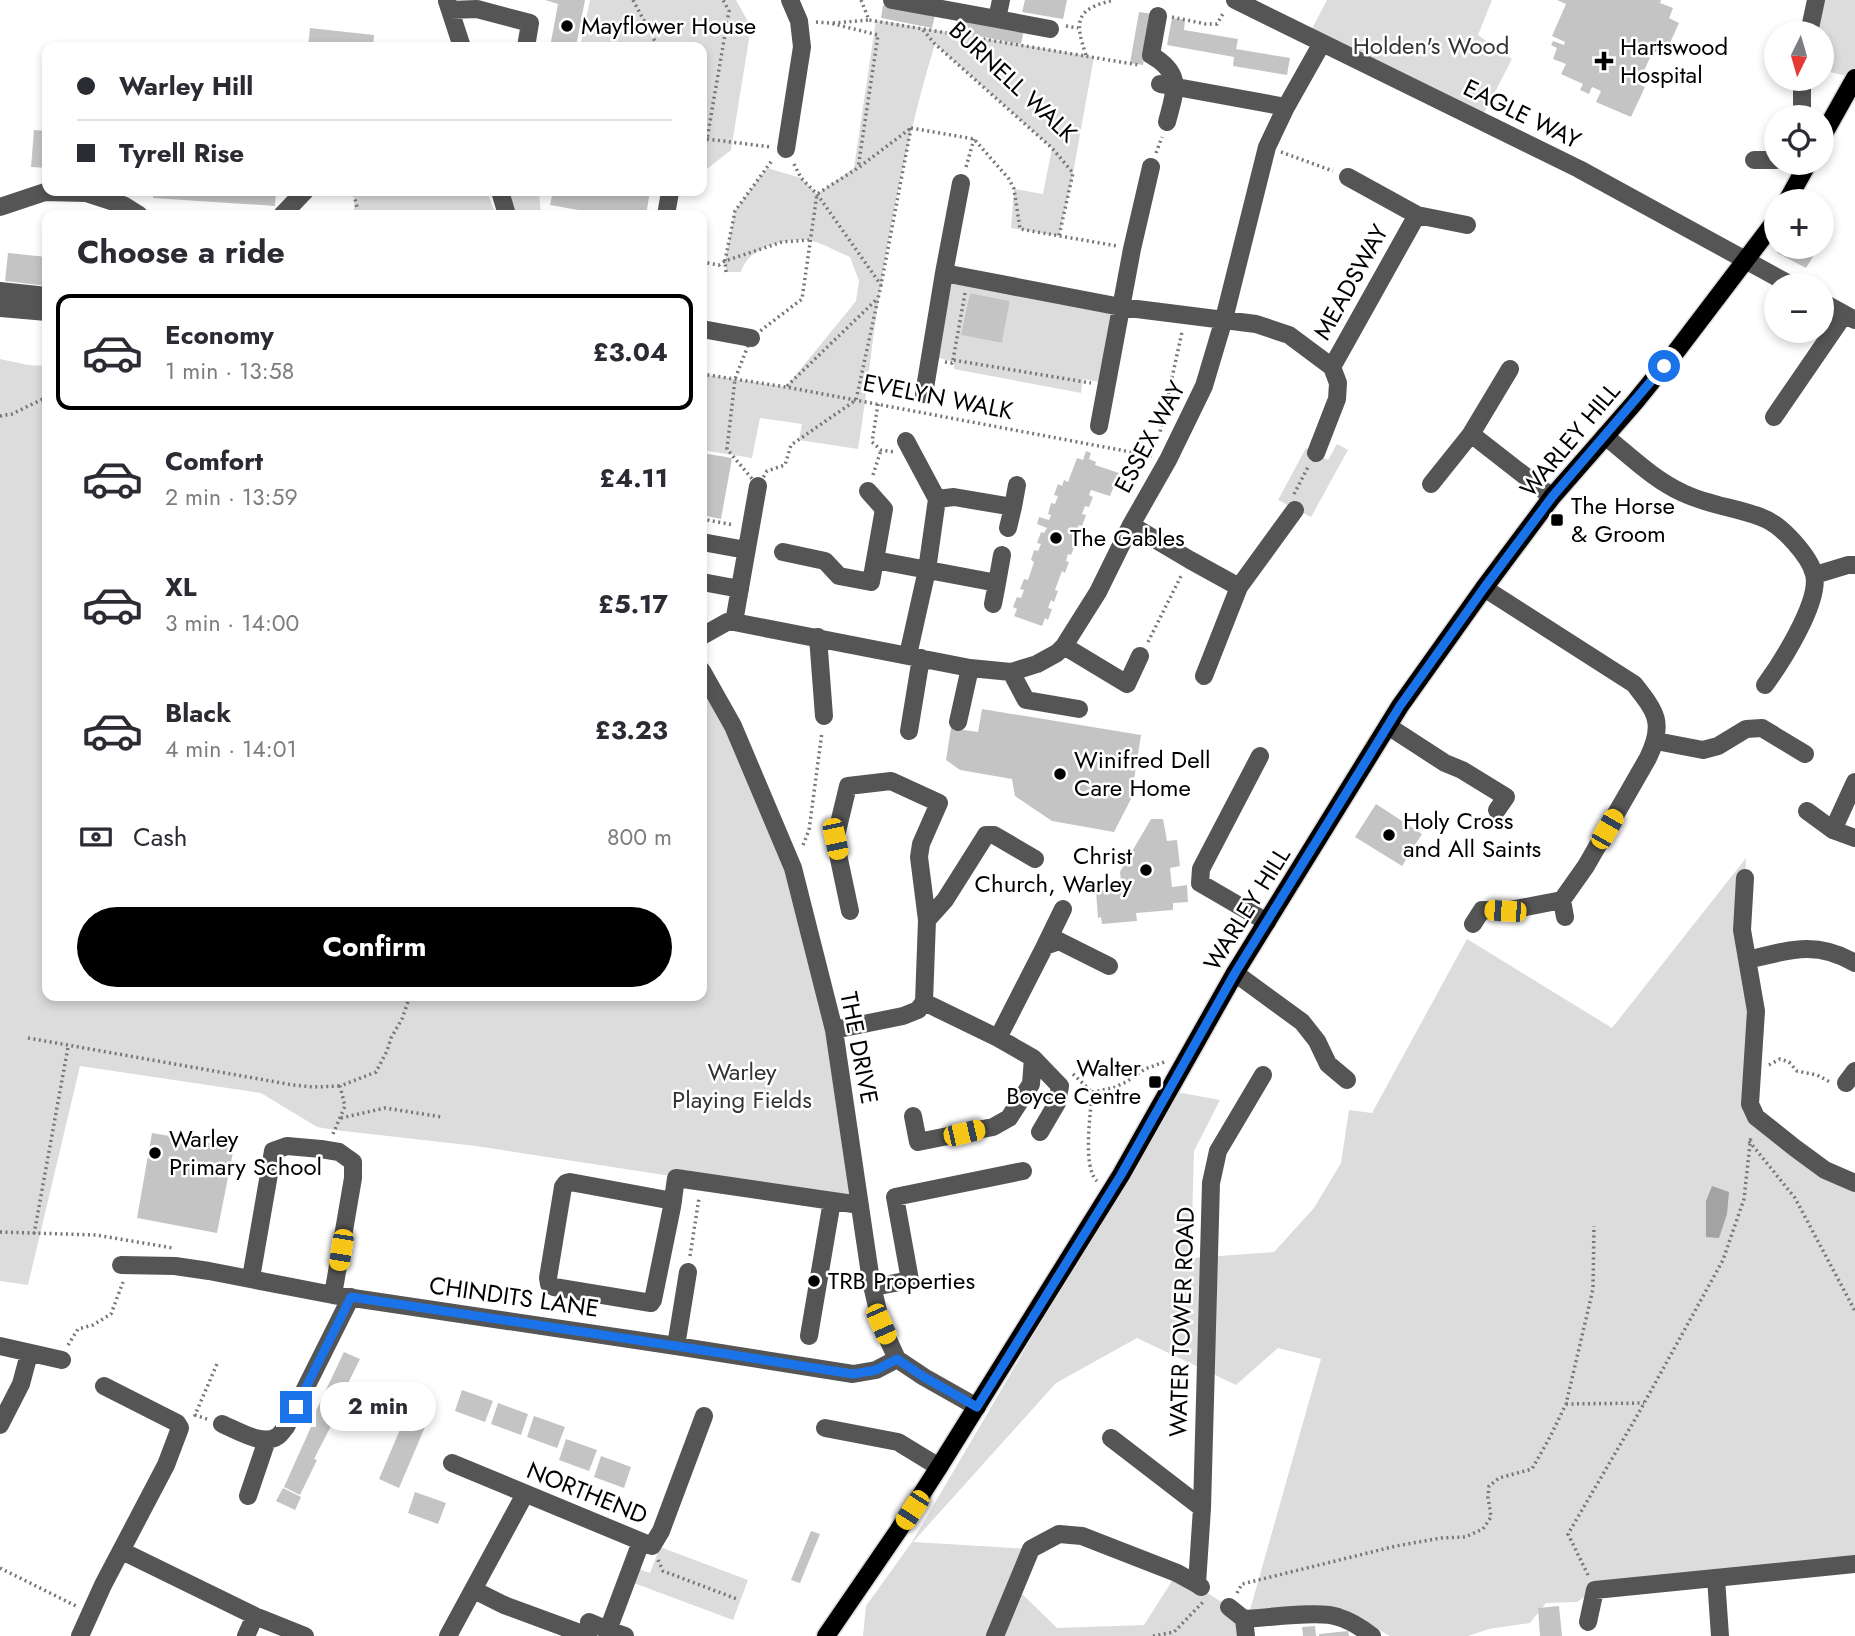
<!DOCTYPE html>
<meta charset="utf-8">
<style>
body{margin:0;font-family:Jost,sans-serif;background:#f7f7f7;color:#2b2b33;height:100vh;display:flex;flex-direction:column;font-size:26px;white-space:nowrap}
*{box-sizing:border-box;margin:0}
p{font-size:23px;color:#7c7c81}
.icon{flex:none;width:38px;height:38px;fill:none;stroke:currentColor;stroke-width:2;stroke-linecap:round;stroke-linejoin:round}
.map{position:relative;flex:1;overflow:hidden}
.details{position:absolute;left:42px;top:210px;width:665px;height:791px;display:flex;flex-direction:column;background:#fff;border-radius:14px;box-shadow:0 4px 10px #0003}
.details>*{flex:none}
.banner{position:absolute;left:42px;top:42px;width:665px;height:154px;border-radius:14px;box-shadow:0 4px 10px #0003;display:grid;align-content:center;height:154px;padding:0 35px;background:#fff}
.needle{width:46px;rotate:185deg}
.buttons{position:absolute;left:1764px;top:21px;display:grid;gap:14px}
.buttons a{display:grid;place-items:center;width:70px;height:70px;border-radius:50%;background:#fff;box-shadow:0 4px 10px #0003;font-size:35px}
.end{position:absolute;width:32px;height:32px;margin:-16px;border:9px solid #1a73e8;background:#fff;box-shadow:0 0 0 4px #fff}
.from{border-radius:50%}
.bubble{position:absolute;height:49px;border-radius:24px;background:#fff;box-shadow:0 4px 10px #0003;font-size:23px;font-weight:700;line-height:49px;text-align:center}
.car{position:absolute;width:21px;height:42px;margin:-21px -10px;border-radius:9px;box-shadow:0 0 5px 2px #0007;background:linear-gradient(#f5c518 24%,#345 0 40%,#f5c518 0 76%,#345 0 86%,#f5c518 0)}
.banner b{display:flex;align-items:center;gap:24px;height:66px;font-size:26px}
.banner b+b{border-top:2px solid #e1e1e2}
.banner i{width:18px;height:18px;background:#2b2b33}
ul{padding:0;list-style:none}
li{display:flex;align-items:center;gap:21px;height:116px;margin:0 14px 10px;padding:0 21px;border:4px solid transparent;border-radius:14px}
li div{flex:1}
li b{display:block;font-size:26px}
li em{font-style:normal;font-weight:700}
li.on{border-color:#000}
li>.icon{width:63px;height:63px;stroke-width:1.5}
h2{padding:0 35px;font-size:32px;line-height:84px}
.pay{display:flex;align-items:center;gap:18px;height:77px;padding:0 35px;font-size:26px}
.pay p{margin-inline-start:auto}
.button{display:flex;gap:14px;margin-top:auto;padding:14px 35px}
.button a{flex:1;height:80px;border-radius:42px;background:#000;color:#fff;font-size:28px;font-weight:700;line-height:80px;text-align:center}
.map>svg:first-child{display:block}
.green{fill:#dcdcdc;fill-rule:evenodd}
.water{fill:#a3a3a3}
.building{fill:#c4c4c4}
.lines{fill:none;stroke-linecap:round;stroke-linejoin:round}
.major-casing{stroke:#dbdbdb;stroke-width:21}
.path{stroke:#777;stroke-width:3.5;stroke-dasharray:2 3.5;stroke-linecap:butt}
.minor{stroke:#555;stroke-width:18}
.major{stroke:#000;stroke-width:18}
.route{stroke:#1a73e8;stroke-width:9}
.poi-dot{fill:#000;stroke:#fff;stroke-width:2.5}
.labels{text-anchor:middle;stroke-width:5;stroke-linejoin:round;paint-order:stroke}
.poi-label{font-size:24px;fill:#000;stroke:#fff;text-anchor:start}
.park-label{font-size:24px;fill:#333;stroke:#fff}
.street-label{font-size:24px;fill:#000;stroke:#fff}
</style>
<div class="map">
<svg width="1855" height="1636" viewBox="0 0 1855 1636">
<rect width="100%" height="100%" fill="#fff"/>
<!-- green -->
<path class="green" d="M590 0H736L751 27 731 150 702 173V47H580Z
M1327 0H1492L1478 35 1512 59 1480 121 1308 36Z
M1816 0H1855V78L1822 70V33H1809Z
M876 20 1094 57 1073 173 1059 236 1011 228 1014 189 1043 194 1052 148 935 44C911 122 894 204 881 284 872 339 867 394 858 449L799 440 802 424 760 418 752 458 702 450V374L786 387 856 301 859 281 850 257C837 252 821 242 808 240 784 238 748 247 741 272H726L725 261 735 211 767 168 801 178 817 194 854 168Z
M354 191H487L496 215H354Z
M500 191H539L541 215H507Z
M947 280 1114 312 1100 382 1083 379 1081 393 954 369V362L936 357ZM970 293 1010 301 1002 343 962 335Z
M0 359 28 365 47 366V996H702V671L793 868 860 1205 476 1146 335 1130 317 1127 261 1093 80 1066 28 1285 0 1281Z
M1337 444 1348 450 1311 517 1278 500 1306 448 1328 460Z
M1746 858 1745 878 1756 1011 1750 1104 1855 1183V1564L1595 1590 1577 1602 1546 1603 1530 1623 1489 1629 1468 1636H1390L1343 1610 1308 1605 1250 1610 1321 1359 1278 1348 1236 1385 1137 1338 1056 1383 913 1542 1031 1549 1015 1587 1057 1628 1144 1625 1177 1573 1229 1607 1246 1636H863L866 1606 912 1542 1176 1092 1220 1100 1194 1151 1191 1258 1274 1252 1314 1208 1341 1163 1349 1110 1372 1113 1467 939 1612 1028Z
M660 1547 748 1580 733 1620 631 1582 636 1568 650 1573Z"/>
<!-- water -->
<path class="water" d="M1712 1186 1729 1192 1727 1214 1719 1238 1706 1237V1201Z"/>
<!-- building -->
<path class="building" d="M545 0H585L576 47H550L558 4Z
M1025 0H1067L1063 19 1022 12Z
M1557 0H1661L1660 3 1673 8 1669 18 1679 23 1664 56 1653 51 1638 84 1645 87 1631 117 1596 102 1601 91 1592 87 1589 94 1580 90 1583 84 1561 74 1566 64 1553 59 1557 48 1551 45 1553 41 1564 45 1565 42 1552 36 1566 4Z
M883 5 935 15 932 28 881 18Z
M1139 12 1153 14 1143 65 1130 63Z
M959 18 1024 30 1021 44 957 32Z
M1172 18 1185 20 1184 30 1238 39 1236 49 1290 58 1287 75 1233 66 1234 57 1167 45Z
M310 28 374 35 373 47H308Z
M34 130 47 131V168L31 167Z
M154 191H276L275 206 153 198Z
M553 191H650L646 215H607L550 205Z
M1781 247H1819L1806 268 1777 253Z
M8 253 47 257V286L5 281Z
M970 293 1010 301 1002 343 961 335Z
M1086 451 1091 453 1089 459 1096 462 1095 465 1119 473 1110 496 1091 490 1089 495 1093 497 1089 507 1085 506 1082 514 1086 515 1082 526 1079 525 1072 543 1075 545 1071 555 1068 554 1066 561 1069 562 1065 573 1062 571 1055 590 1058 591 1054 602 1051 600 1048 608 1052 609 1048 620 1045 618 1042 626 1014 616 1017 609 1013 607 1017 597 1021 598 1024 590 1020 589 1024 579 1028 580 1034 562 1031 560 1034 550 1038 551 1041 544 1037 543 1041 532 1044 533 1047 528 1037 524 1039 517 1049 520 1051 515 1048 514 1051 503 1055 504 1058 496 1054 495 1058 484 1062 486 1064 480 1068 482 1077 458 1083 460Z
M702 453 732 458 721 519 702 515Z
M982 709 1141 735 1131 799 1114 832 1052 821 1015 796 1012 779 960 770 946 760 951 728 978 732Z
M1376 804 1422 834 1402 866 1355 837Z
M1151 819H1163L1167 841 1177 840 1180 866 1170 868 1172 887 1187 885 1188 902 1173 903V910L1136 913 1137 921 1102 924 1101 917 1098 918 1096 891 1122 889 1120 872Z
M152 1133 234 1147 217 1233 137 1218Z
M344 1352 360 1359 328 1424 331 1426 314 1459 317 1460 300 1495 284 1487 315 1418 313 1417Z
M462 1390 493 1401 485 1422 455 1411Z
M413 1399 433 1408 399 1488 379 1479Z
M498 1403 528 1414 521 1435 491 1424Z
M534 1416 565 1427 557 1448 527 1437Z
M566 1439 597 1450 589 1471 559 1460Z
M601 1456 631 1467 624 1488 594 1477Z
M283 1488 301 1497 295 1510 276 1501Z
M415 1492 446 1503 438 1524 408 1513Z
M811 1531 820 1534 800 1583 791 1580Z
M1559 1606 1562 1636H1540L1538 1608Z
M1315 1626 1316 1636H1303L1302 1627Z
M1348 1631 1349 1636H1319V1634Z"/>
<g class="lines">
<!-- major casing -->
<g class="major-casing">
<path id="major" d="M1822 137 1855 78
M1787 201 1808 163
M826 1636 898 1531 939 1467 1121 1175 1235 973 1400 706 1484 588 1552 497 1635 402 1678 349 1776 220"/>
</g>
<!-- path -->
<path class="path" d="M633 0 658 47
M861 0 869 20 1139 65
M1172 17 1206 24H1217L1224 12
M816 22 830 23 878 35 858 168
M833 23 869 20
M1066 26 1078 28
M923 30 935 44 1052 148 1073 173 1059 236
M1086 55C1074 20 1076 9 1114 0
M702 128 706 137
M911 128 881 285 856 400 791 445 785 465 767 471 758 486 727 449 735 379 751 338 802 299 817 194 858 168Z
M911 128 974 139 1009 179 1014 189 1020 229 1117 246
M707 139 771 147
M702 146 707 139 729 11 723 0
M1281 152 1333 171
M1156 153 1162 137
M794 164 801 178 817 194 881 285
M966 167 974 139
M349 191 354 195 359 215
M702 262 719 265 725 261 782 242 809 240
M726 272 725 261 735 211 773 159
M953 360 965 293
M945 362 952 363 953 360 1091 383
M702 374 786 387 1152 456
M787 386 877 299
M878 404 872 442 881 450 894 452
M0 416 12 414 47 397
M1159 437 1182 332
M873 475 881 450
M1294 494 1308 467
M702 519 734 525
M1148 642 1182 574
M803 845 809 830 822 732
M28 1038 293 1085 313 1087 340 1086
M1769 1065 1780 1059 1789 1062 1797 1071 1817 1075 1830 1082
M1073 1074 1092 1092C1091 1112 1082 1167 1097 1181
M1092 1092 1113 1088 1126 1082 1145 1069 1167 1061
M341 1118 385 1108 442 1117
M333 1134 345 1106 340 1086 376 1072 387 1051 391 1038 402 1019 410 996
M1749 1141 1795 1198 1855 1311
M0 1232 96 1235 173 1248
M34 1234 68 1047
M690 1256 699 1198
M68 1345 78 1329 93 1325 111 1314 123 1282
M1566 1404 1644 1403
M207 1419 195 1415 217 1364
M658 1560 663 1571 737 1599
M0 1568 76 1606
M1588 1575 1568 1534 1637 1416 1723 1260 1744 1199 1751 1135
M1237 1593 1242 1584 1396 1546 1441 1538 1465 1537 1483 1529 1491 1517 1488 1497 1489 1486 1499 1478 1532 1469 1550 1437 1566 1404 1593 1289 1594 1226
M1153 1636 1174 1632 1203 1602"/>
<!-- minor -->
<path class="minor" d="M892 0 997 19 1001 0
M1235 0 1579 169 1791 285
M447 1 462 47
M450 10 477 9 530 23 526 47
M1158 16 1151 55C1184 74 1175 91 1167 122
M997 19 1050 29
M1809 33 1816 0
M1160 84 1286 107
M1802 117V79
M786 149 802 47 799 21 790 0
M1754 160H1776
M961 183 944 273 1121 307 1256 324 1289 335 1332 367 1417 215 1348 177
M500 191 507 215
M0 207 45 192 86 193 123 205 139 215
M282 215 305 191
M666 215 670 192
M1417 215 1467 225
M0 291 47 296
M1822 302 1855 320
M0 308 47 312
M702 329 751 338
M1510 369 1471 434 1552 497
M924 394 944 273
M1774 417 1844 315
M1099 426 1132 249 1151 167
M1605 436C1630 456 1654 480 1683 493 1706 504 1731 507 1755 515 1772 520 1782 529 1794 542 1802 551 1811 562 1814 574 1821 601 1781 663 1765 685
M906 441 937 499 927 570 908 655
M1316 453 1337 399 1338 383 1332 367
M1431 484 1471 434
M868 491 884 509 875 560
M937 499 954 497 1013 507 1008 528
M1013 507 1017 485
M1131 525 1190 560 1239 587
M702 542 746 550
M783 552 825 561 839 576 871 582 875 560 997 583 993 604
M1815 575 1848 565H1855
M702 582 740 589
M997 583 1002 555
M1484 588 1634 684C1656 712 1665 723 1648 758L1586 866 1562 900 1565 917
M734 622 758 486
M702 636 727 622H734L970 668 1011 672 1037 664 1057 653 1064 646 1098 592 1131 525 1168 460 1204 386 1224 319 1267 147 1286 107 1322 43
M818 637 824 716
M1064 646 1127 684 1140 656
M702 671 733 726 793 868 834 1030 871 1281 881 1324 897 1359 924 1377 977 1407
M1011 672 1026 700 1079 709
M1204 676 1239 587 1295 510
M958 722 970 668
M1388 726 1445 763 1462 770 1506 797 1497 810
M909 731 921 658
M1656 741 1703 750 1718 746 1746 729 1762 728 1805 754
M1260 756 1201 869 1200 883 1267 922
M1807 811 1833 830 1855 838
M1833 830 1855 782
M1745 878 1742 930 1756 1011 1750 1104 1756 1117 1795 1148 1825 1170 1855 1183
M850 911 835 840 848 786 891 781 939 803 921 844 919 857 927 920 924 1002
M927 920 945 900 986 835H994L1035 859
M1473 924 1482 910 1505 911 1562 900
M1045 946 1063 909
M1748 960C1789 950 1816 940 1855 963
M1235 973 1302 1022 1317 1041 1328 1064 1347 1080
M834 1030 903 1016 918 1010 924 1002 998 1038 1033 1058 1031 1084 1009 1118 993 1127 918 1142 913 1116
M998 1038 1045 946 1059 941 1109 966
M1033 1058 1060 1086 1057 1103 1040 1132
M1846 1083 1855 1071
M673 1201 570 1182 566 1183 563 1187 548 1278 549 1284 554 1287 651 1303 653 1300 672 1207 676 1178 860 1205
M121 1265 175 1266 209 1271 333 1295 676 1346 853 1374 876 1370 897 1359
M251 1278 273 1151 287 1146 321 1149 339 1152 353 1162V1178L333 1295
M874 1287 910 1280 895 1197 1023 1171
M809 1336 832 1201
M0 1346 62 1360
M676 1346 688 1272
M222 1424C237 1430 263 1447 278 1436 281 1434 283 1430 286 1427L351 1297
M0 1425 21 1384 29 1354
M825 1428 898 1442 939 1467
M1111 1438 1202 1508
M452 1463 652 1546 661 1531 704 1416
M248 1496 267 1440
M122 1551 255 1616 305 1636
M1716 1578 1720 1636
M1197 1584 1202 1508 1211 1183 1218 1151 1263 1075
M474 1590 504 1605 588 1636
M1229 1607 1244 1619 1246 1636
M1244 1619C1267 1618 1320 1610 1338 1617 1351 1621 1362 1628 1372 1636
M589 1622 608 1630
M1588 1622 1595 1590 1855 1564
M80 1636 103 1585 166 1465 180 1428 177 1423 104 1386
M246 1636 255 1616
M448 1636 525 1494
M625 1636 608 1630 641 1542
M995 1636 1031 1549 1059 1534 1082 1536 1177 1573 1197 1584 1201 1587"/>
<!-- major -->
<use href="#major" class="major"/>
</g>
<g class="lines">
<!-- route -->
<path class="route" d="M296 1407 351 1297 676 1346 853 1374 876 1370 897 1359 924 1377 977 1407 1121 1175 1235 973 1400 706 1484 588 1552 497 1664 366"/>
</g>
<!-- markers -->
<g class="poi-dot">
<circle cx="567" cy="26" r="7"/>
<path d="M1600.5 50.5h7v7h7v7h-7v7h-7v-7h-7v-7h7z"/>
<rect x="1550" y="513" width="14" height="14" rx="3.5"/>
<circle cx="1056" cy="538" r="7"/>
<circle cx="1060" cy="774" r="7"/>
<circle cx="1389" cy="835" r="7"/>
<circle cx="1146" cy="870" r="7"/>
<rect x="1148" y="1075" width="14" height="14" rx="3.5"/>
<circle cx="155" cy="1153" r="7"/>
<circle cx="814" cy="1281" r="7"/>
</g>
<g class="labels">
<!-- poi labels -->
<g class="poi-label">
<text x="581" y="34">Mayflower House</text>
<text x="1620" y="55">Hartswood<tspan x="1620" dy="28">Hospital</tspan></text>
<text x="1571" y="514">The Horse<tspan x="1571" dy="28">&amp; Groom</tspan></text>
<text x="1070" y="546">The Gables</text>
<text x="1074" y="768">Winifred Dell<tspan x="1074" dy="28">Care Home</tspan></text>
<text x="1403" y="829">Holy Cross<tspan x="1403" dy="28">and All Saints</tspan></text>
<text x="1132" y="864" text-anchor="end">Christ<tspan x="1132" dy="28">Church, Warley</tspan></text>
<text x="1141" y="1076" text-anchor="end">Walter<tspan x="1141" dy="28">Boyce Centre</tspan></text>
<text x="169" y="1147">Warley<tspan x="169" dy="28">Primary School</tspan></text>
<text x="828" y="1289">TRB Properties</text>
</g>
<!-- park labels -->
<g class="park-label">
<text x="1431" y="54">Holden's Wood</text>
<text x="742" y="1080">Warley<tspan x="742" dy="28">Playing Fields</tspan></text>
</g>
<!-- street labels -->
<g class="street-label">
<text transform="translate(1013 82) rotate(43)" y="8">BURNELL WALK</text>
<text transform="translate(1522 114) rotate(26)" y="8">EAGLE WAY</text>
<text transform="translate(1351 282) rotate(-61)" y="8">MEADSWAY</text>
<text transform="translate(938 397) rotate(11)" y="8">EVELYN WALK</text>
<text transform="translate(1150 437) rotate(-62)" y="8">ESSEX WAY</text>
<text transform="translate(1570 440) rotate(-50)" y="8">WARLEY HILL</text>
<text transform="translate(1247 909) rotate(-58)" y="8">WARLEY HILL</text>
<text transform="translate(859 1048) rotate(79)" y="8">THE DRIVE</text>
<text transform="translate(514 1297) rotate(8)" y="8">CHINDITS LANE</text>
<text transform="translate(1182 1322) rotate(-88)" y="8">WATER TOWER ROAD</text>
<text transform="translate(587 1493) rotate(22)" y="8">NORTHEND</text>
</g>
</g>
</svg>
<div class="buttons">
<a><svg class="needle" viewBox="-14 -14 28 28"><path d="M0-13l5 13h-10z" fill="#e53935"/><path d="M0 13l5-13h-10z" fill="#7c7c81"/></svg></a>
<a><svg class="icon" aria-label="locate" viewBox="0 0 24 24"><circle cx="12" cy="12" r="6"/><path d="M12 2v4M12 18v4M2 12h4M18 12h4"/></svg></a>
<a>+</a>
<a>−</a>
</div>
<i class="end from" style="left:1664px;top:366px"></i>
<i class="end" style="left:296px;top:1407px"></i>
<div class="bubble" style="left:320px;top:1382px;width:116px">2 min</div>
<i class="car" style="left:1607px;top:829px;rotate:30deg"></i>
<i class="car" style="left:835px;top:839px;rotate:168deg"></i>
<i class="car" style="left:1505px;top:911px;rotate:273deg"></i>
<i class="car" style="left:964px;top:1133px;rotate:77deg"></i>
<i class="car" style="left:341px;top:1250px;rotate:189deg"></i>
<i class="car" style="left:881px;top:1324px;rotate:156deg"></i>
<i class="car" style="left:912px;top:1510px;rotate:213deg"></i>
<div class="banner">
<b><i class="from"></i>Warley Hill</b>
<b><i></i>Tyrell Rise</b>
</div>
<section class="details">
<h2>Choose a ride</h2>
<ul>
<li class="on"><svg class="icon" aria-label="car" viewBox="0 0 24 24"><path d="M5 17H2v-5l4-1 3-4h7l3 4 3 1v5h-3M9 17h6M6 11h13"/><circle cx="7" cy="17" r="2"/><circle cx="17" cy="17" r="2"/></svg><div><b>Economy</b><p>1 min · 13:58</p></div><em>£3.04</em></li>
<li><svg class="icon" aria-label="car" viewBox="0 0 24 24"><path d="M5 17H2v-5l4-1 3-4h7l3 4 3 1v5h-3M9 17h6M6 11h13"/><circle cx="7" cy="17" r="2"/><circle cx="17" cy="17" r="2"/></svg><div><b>Comfort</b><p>2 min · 13:59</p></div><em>£4.11</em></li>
<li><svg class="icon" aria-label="car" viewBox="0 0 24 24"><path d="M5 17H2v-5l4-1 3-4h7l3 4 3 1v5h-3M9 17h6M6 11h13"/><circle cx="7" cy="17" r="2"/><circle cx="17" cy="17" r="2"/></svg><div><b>XL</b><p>3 min · 14:00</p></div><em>£5.17</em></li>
<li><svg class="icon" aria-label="car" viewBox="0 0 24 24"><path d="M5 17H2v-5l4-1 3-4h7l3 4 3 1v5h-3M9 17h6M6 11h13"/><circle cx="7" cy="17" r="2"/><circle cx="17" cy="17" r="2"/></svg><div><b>Black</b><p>4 min · 14:01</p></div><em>£3.23</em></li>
</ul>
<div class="pay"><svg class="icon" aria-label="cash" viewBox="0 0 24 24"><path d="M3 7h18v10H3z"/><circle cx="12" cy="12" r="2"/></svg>Cash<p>800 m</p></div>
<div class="button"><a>Confirm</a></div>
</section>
</div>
